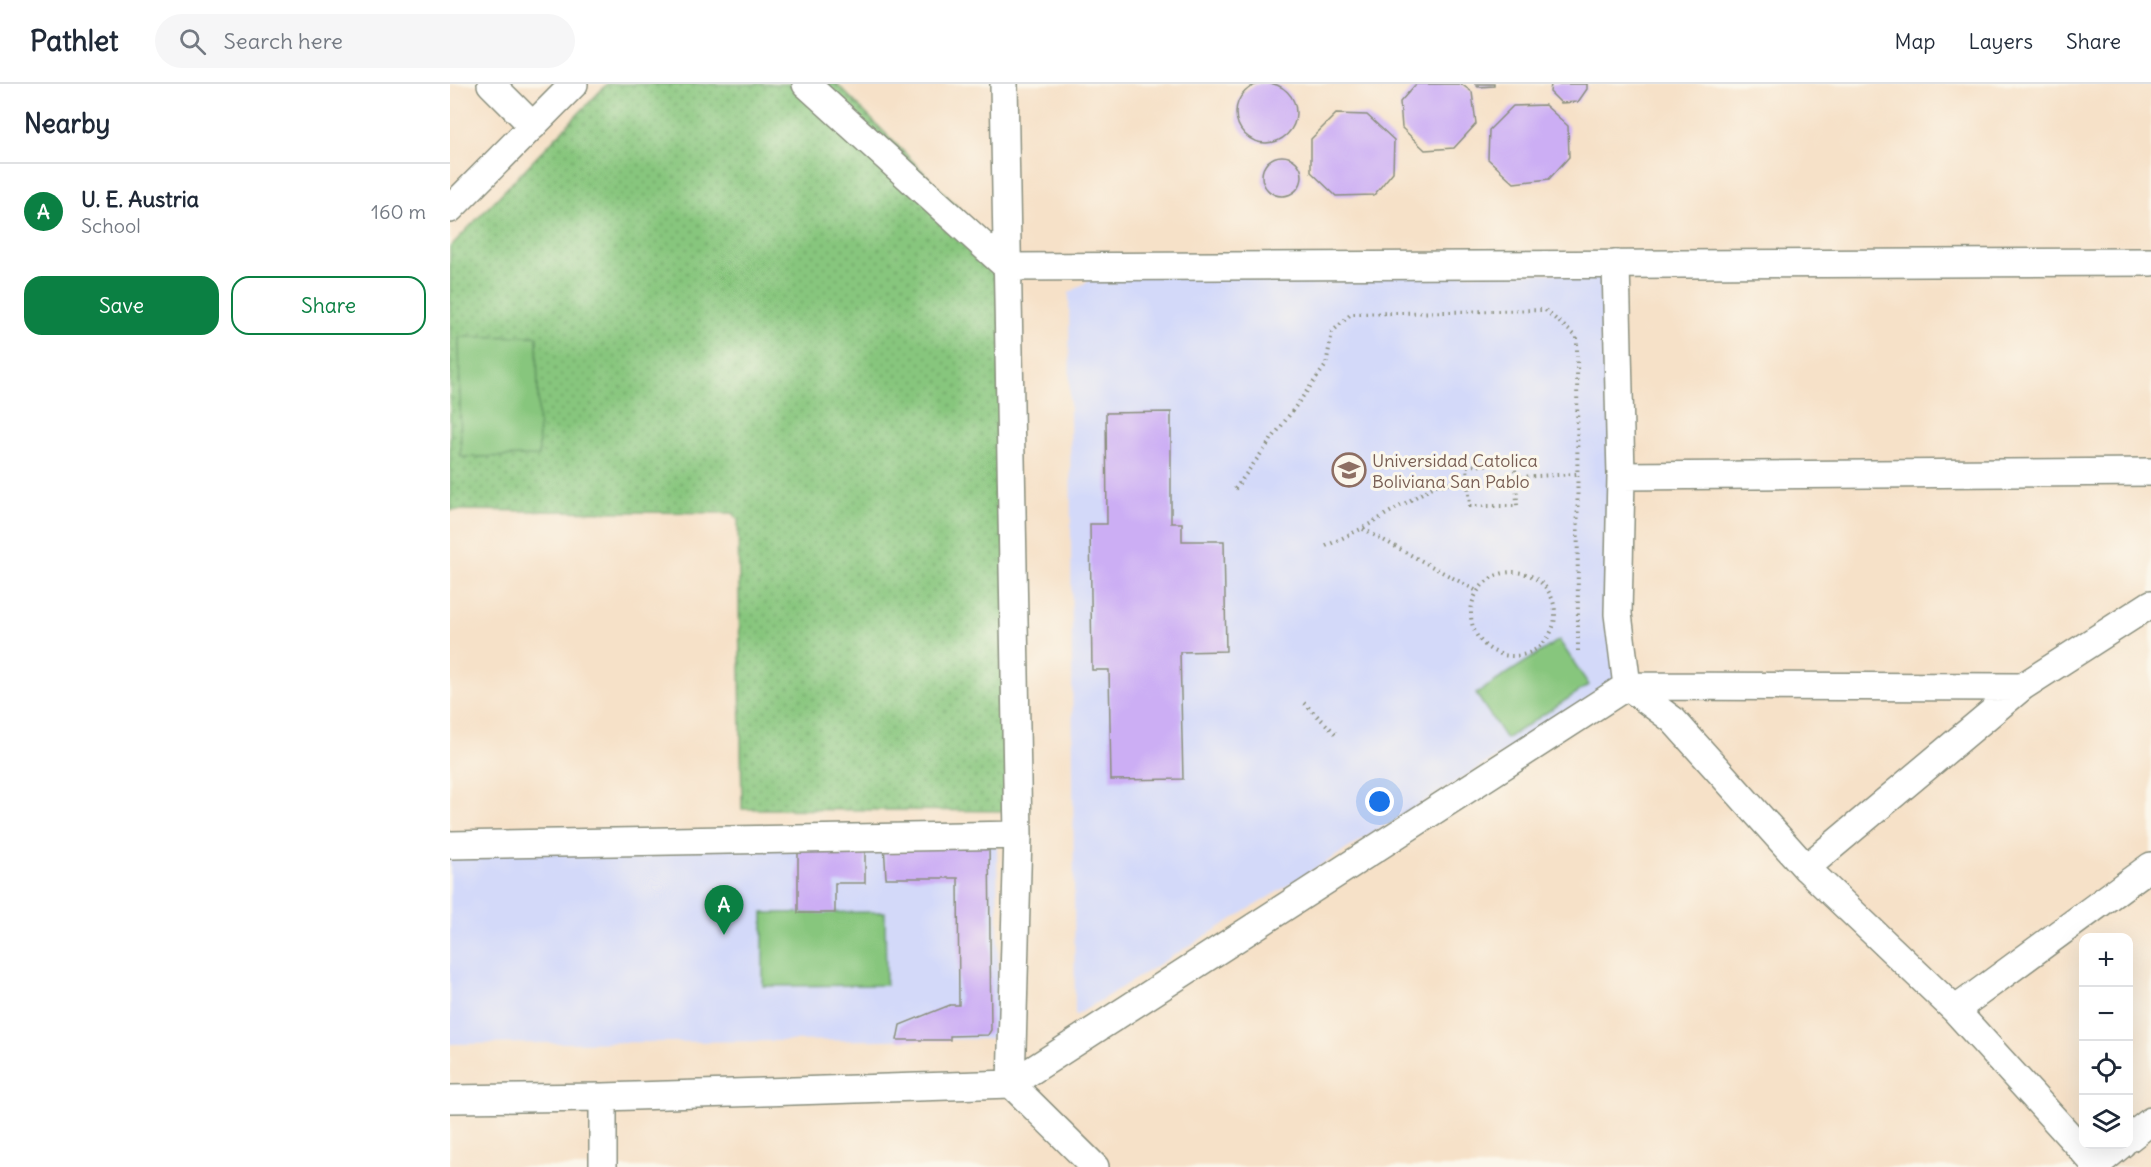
<!DOCTYPE html>
<html lang="en">
<head>
<meta charset="utf-8">
<style>
  body { margin:0; font-family:Delius,sans-serif; background:#f6f6f7; color:#1f2937 }
  .controls { position:absolute; right:18px; bottom:18px; display:grid; overflow:hidden; border-radius:12px; box-shadow:0 6px 24px #0002 }
  .controls button { width:54px; height:54px; display:grid; place-items:center; padding:0; border:0; border-bottom:2px solid #e0e1e3; background:#fff; color:#1f2937; font:30px sans-serif }
  .you { position:absolute; left:930px; top:718px; width:21px; height:21px; margin:-15px; border:4px solid #fff; border-radius:50%; background:#1a73e8; box-shadow:0 0 0 9px #1a73e833 }
  .badge { display:grid; place-items:center; width:39px; height:39px; border-radius:50%; background:#0b8043; color:#fff; font-size:20px; font-weight:700 }
  .pin { position:absolute; translate:-50% -50px; filter:drop-shadow(0 2px 3px #0008) }
  .pin::after { content:''; position:absolute; top:32px; width:21px; height:18px; background:inherit; clip-path:polygon(0 0,100% 0,50% 100%) }
  .list { margin:0; padding:0; list-style:none }
  h2 { display:flex; justify-content:space-between; align-items:center; height:78px; margin:0; padding:0 24px; font-size:26px }
  h2 small { font-size:20px; font-weight:400; color:#747a83 }
  .list li { display:grid; grid-template-columns:39px 1fr auto; gap:18px; align-items:center; box-sizing:border-box; height:96px; padding:0 24px; border-top:2px solid #e0e1e3 }
  .list b { display:block; font-size:22px; white-space:nowrap }
  .list p { margin:0; font-size:20px; white-space:nowrap; color:#747a83 }
  .list em { font-size:20px; font-style:normal; color:#747a83 }
  .actions { display:flex; gap:12px; padding:18px 24px }
  .actions a { flex:1; padding:14px 0; border:2px solid #0b8043; border-radius:18px; text-align:center; font-size:21px; color:#0b8043 }
  .actions .main { background:#0b8043; color:#fff }
  .icon { flex:none; width:33px; height:33px; fill:none; stroke:currentColor; stroke-width:2; stroke-linecap:round; stroke-linejoin:round }
  .map { position:relative; flex:none; width:1701px; height:1083px; overflow:hidden }
  header { display:flex; align-items:center; gap:36px; box-sizing:border-box; height:84px; padding:0 30px; background:#fff; border-bottom:2px solid #e0e1e3 }
  header strong { font-size:28px }
  nav { display:flex; gap:33px; margin-inline-start:auto; font-size:21px }
  .search { width:420px; height:54px; background:#f6f6f7; display:flex; align-items:center; gap:15px; box-sizing:border-box; padding:0 21px; border-radius:33px; color:#747a83; font-size:22px }
  main { display:flex }
  aside { flex:1; background:#fff }
  .map>svg:first-child { display:block }
  .built { fill:#d3d9f9 }
  .park { fill:url(#park-dots); stroke:#538258; stroke-width:1.5 }
  .pitch { fill:#87c67d; stroke:#538258; stroke-width:1.5 }
  .building { fill:#ccaef4 }
  .lines { fill:none; stroke-linecap:round; stroke-linejoin:round }
  .minor-casing { stroke:#8a8f7e; stroke-width:30 }
  .path { stroke:#8a8f7e; stroke-width:4; stroke-dasharray:1.5 4.5; stroke-linecap:butt }
  .minor { stroke:#fff; stroke-width:27 }
  .labels { text-anchor:middle; dominant-baseline:central; stroke-width:6; stroke-linejoin:round; paint-order:stroke }
  .education-label { font-size:18px; fill:#785e54; stroke:#fbf7ec; text-anchor:start }
</style>
</head>
<body>
<header>
<strong>Pathlet</strong>
<div class="search"><svg class="icon" aria-label="search" viewBox="0 0 24 24"><circle cx="10" cy="10" r="6"/><path d="M15 15l6 6"/></svg>Search here</div>
<nav><a>Map</a><a>Layers</a><a>Share</a></nav>
</header>
<main>
<aside>
<h2>Nearby<small></small></h2>
<ul class="list">
<li><span class="badge">A</span><div><b>U. E. Austria</b><p>School</p></div><em>160 m</em></li>
</ul>
<div class="actions"><a class="main">Save</a><a>Share</a></div>
</aside>
<div class="map">
<svg width="1701" height="1083" viewBox="0 0 1701 1083">
  <defs>
    <pattern id="park-dots" width="8" height="8" patternUnits="userSpaceOnUse" patternTransform="scale(1.5)"><rect width="8" height="8" fill="#87c67d"/><path d="M2 2h.1M6 6h.1" fill="none" stroke="#6ea267" stroke-width="1.8" stroke-linecap="round"/></pattern>
  </defs>
  <rect width="100%" height="100%" fill="#fbf7ec"/>
  <filter id="ink" filterUnits="userSpaceOnUse"><feTurbulence type="fractalNoise" baseFrequency=".0167" numOctaves="2"/><feDisplacementMap in="SourceGraphic" scale="12" xChannelSelector="R" yChannelSelector="G"/><feConvolveMatrix kernelMatrix="1 2 1 2 8 2 1 2 1" color-interpolation-filters="sRGB"/></filter>
  <filter id="wash" filterUnits="userSpaceOnUse"><feTurbulence type="fractalNoise" baseFrequency=".008" numOctaves="4" result="noise"/><feDisplacementMap in="SourceGraphic" scale="24" xChannelSelector="R" yChannelSelector="G"/><feGaussianBlur stdDeviation="1.35" result="paint"/><feColorMatrix in="noise" values="0 0 0 0 0 0 0 0 0 0 0 0 0 0 0 0 0 1.4 0 .05"/><feComposite in="paint" operator="in"/></filter>
  <g filter="url(#wash)">
    <rect width="100%" height="100%" fill="#f6e1c8"/>
    <!-- built -->
    <path class="built" d="M1167,189L1177,593L625,932L619,209L649,190Z
      M0,756L547,760L549,943L540,955L0,960Z"/>
    <!-- park -->
    <path class="park" d="M157,0H387L537,153L554,184L561,727L292,725L288,436L282,429L0,426V163Z"/>
    <!-- pitch -->
    <path class="pitch" d="M87,252L89,372L11,373L9,253Z
      M1109,556L1139,601L1056,655L1026,610Z
      M435,828L436,901L313,902V829Z"/>
    <g id="blocks">
      <!-- building -->
      <path class="building" d="M786 29a30 30 0 1 1 60 0a30 30 0 1 1-60 0Z
        M966,0H1011L1022,8L1026,40L1004,64L975,66L952,44L950,18Z
        M1025,0H1044V2L1028,3Z
        M1101,0H1137V5L1128,18L1111,19L1100,8Z
        M1095,21L1118,42L1119,73L1099,95L1064,99L1038,75L1039,46L1063,22Z
        M886,30L917,31L944,56L943,88L924,111L886,112L861,88V55Z
        M812 92a20 20 0 1 1 40 0a20 20 0 1 1-40 0Z
        M721,328V439H732V457H774L776,567L730,568L733,695L661,696L659,586H642L640,440H657L656,329Z
        M348,759H415V799H385V829H348Z
        M539,759L541,946L538,951L500,952V956H447L450,941L500,921H509L508,794H436L434,760Z"/>
    </g>
  </g>
  <g filter="url(#ink)">
    <use href="#blocks" fill-opacity="0" stroke="#8a8f7e" stroke-width="1.5"/>
    <g class="lines">
      <!-- minor casing -->
      <g class="minor-casing">
        <path id="minor" d="M41,0L83,42
          M356,0L557,183L1701,178
          M554,0L568,751L561,1000L645,1083
          M0,125L124,0
          M1166,180L1171,392L1168,530L1177,602L1223,636L1356,784L1505,926L1646,1081
          M1171,392L1701,388
          M0,761L568,751
          M1356,784L1572,603L1701,520
          M1505,926L1701,782
          M153,1013V1083
          M0,1015L153,1013L561,1000L1177,602L1572,603
          M1678,1055L1701,1037
          M1644,1083L1672,1060"/>
      </g>
      <!-- path -->
      <path class="path" d="M1018,398L1020,422H1067L1066,393
        M785,405L876,281L882,248L901,230L1095,226L1127,253L1128,568
        M913,445L1027,507
        M876,462L913,444L986,401L1018,398L1017,382L1064,379L1066,393L1127,390
        M1021 530a42 42 0 1 1 84 0a42 42 0 1 1-84 0Z
        M854,619L886,650"/>
      <!-- minor -->
      <use href="#minor" class="minor"/>
    </g>
  </g>
  <!-- icons -->
  <defs>
    <g id="university-ring" transform="scale(1.725)"><circle r="9.5" fill="#fbf7ec" stroke="#8d6e63" stroke-width="1.5"/><path d="M0-5L7-2L0 1L-7-2ZM-4 1L0 2.5L4 1V4Q0 6-4 4Z" fill="#8d6e63"/></g>
  </defs>
  <g fill-rule="evenodd">
    <use href="#university-ring" x="899" y="386"/>
  </g>
  <g class="labels">
    <!-- education labels -->
    <g class="education-label">
      <text x="922" y="376">Universidad Catolica<tspan x="922" dy="21">Boliviana San Pablo</tspan></text>
    </g>
  </g>
</svg>
<div class="controls">
<button>+</button>
<button>−</button>
<button><svg class="icon" aria-label="locate" viewBox="0 0 24 24"><circle cx="12" cy="12" r="6"/><path d="M12 2v4M12 18v4M2 12h4M18 12h4"/></svg></button>
<button><svg class="icon" aria-label="layers" viewBox="0 0 24 24"><path d="M12 4l9 5-9 5-9-5zM3 14l9 5 9-5"/></svg></button>
</div>
<div class="you"></div>
<div class="pin badge" style="left:274px;top:851px">A</div>
</div>
</main>
</body>
</html>
